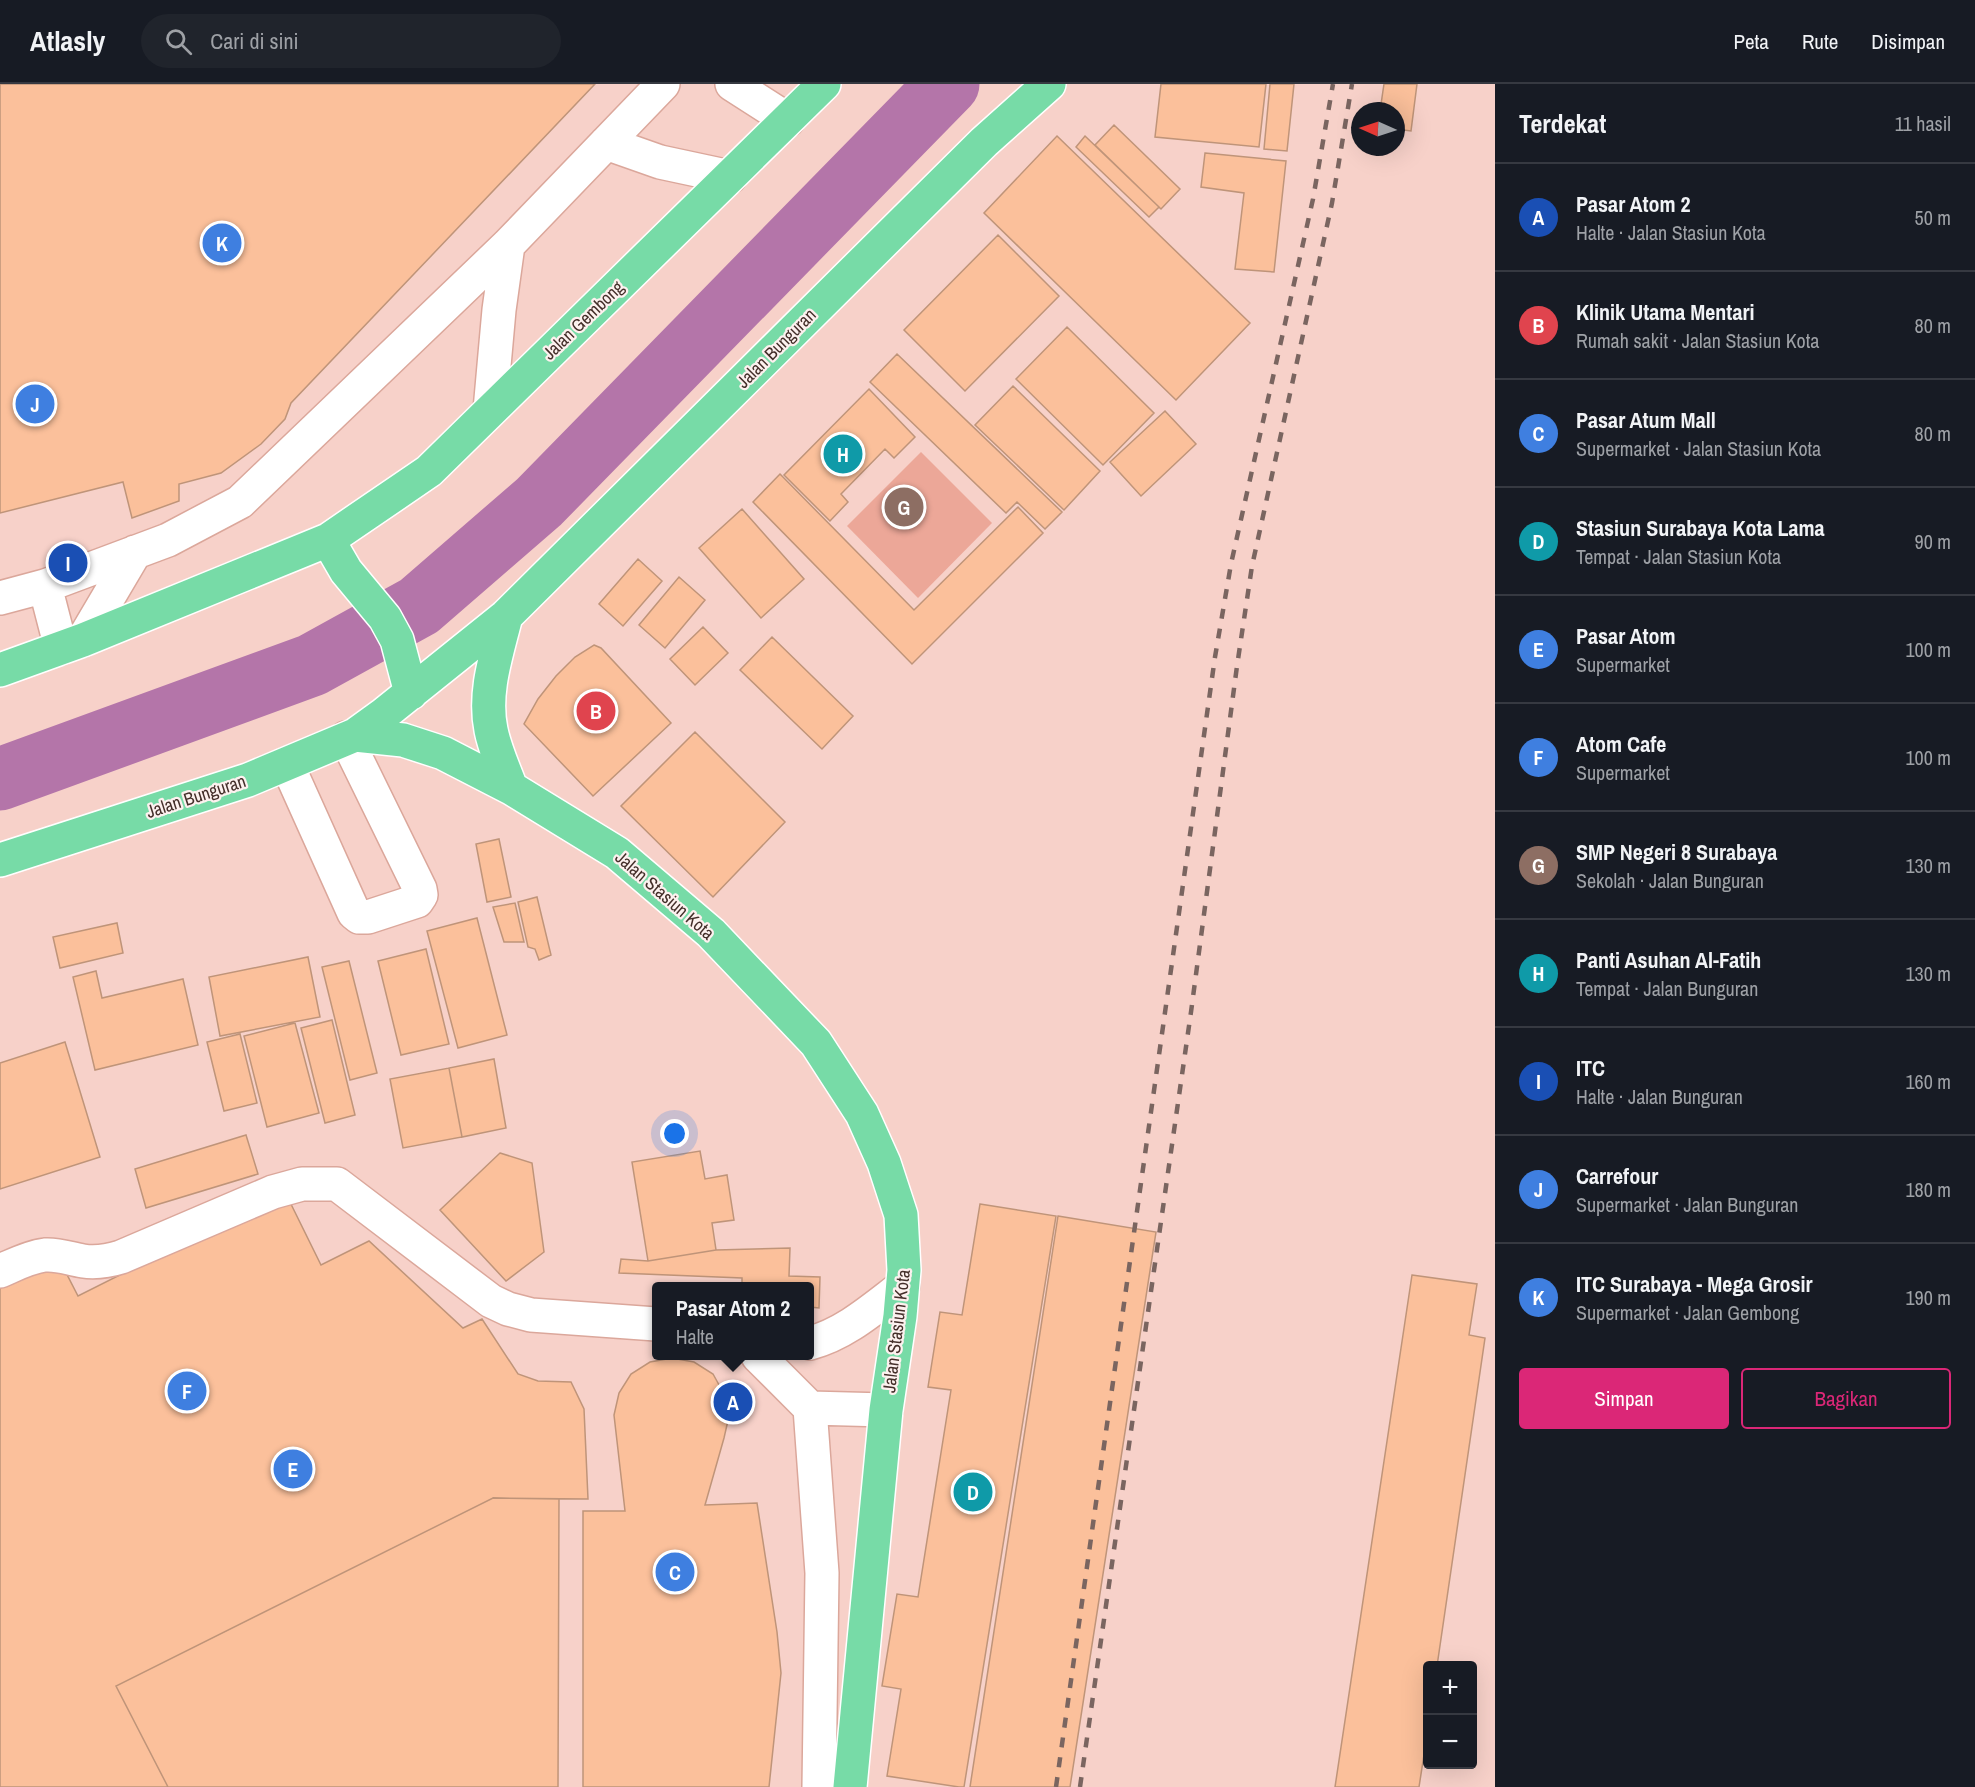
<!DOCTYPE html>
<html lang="id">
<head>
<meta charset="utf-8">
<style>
  body { margin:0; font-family:"Archivo Narrow",sans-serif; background:#20242c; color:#f1f3f6 }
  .controls { position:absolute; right:18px; bottom:18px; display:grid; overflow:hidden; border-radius:6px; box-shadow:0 6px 24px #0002 }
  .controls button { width:54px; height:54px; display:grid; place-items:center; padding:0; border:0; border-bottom:2px solid #363941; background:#171b24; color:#f1f3f6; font:30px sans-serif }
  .compass { position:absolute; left:1351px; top:18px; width:54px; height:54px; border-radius:50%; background:#171b24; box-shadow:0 6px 24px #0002; rotate:273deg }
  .you { position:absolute; left:675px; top:1050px; width:21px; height:21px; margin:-15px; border:4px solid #fff; border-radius:50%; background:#1a73e8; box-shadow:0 0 0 9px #1a73e833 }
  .badge { display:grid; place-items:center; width:39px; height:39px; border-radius:50%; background:#db2777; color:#fff; font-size:20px; font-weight:700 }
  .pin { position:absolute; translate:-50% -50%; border:3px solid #fff; box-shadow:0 2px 6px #0006 }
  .popup { position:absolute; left:652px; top:1198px; width:162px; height:78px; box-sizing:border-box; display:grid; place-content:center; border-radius:6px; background:#171b24; filter:drop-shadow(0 2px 4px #0005); font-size:20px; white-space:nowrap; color:#9ea1a6 }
  .popup b { font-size:22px; color:#f1f3f6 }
  .popup::after { content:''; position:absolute; left:50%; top:100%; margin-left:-12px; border:12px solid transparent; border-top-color:#171b24 }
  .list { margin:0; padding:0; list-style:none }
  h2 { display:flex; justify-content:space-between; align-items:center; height:78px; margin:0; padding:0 24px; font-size:26px }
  h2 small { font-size:20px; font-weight:400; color:#9ea1a6 }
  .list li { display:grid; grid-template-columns:39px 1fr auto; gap:18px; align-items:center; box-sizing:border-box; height:108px; padding:0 24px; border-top:2px solid #363941 }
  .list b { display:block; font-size:22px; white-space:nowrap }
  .list p { margin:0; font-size:20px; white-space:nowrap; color:#9ea1a6 }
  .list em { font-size:20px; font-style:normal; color:#9ea1a6 }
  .actions { display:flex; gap:12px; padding:18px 24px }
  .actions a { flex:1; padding:14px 0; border:2px solid #db2777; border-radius:6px; text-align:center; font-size:21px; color:#db2777 }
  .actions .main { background:#db2777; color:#fff }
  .icon { flex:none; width:33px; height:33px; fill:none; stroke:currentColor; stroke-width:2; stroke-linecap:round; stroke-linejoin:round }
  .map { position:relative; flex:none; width:1495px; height:1703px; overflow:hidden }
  header { display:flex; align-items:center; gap:36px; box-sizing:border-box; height:84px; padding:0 30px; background:#171b24; border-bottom:2px solid #363941 }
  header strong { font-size:28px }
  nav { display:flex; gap:33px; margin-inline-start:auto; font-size:21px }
  .search { width:420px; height:54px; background:#20242c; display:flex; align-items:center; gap:15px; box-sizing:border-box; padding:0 21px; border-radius:33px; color:#9ea1a6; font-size:22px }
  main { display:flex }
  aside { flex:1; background:#171b24 }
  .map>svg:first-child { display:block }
  .built { fill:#f7d1c9; fill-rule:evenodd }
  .green { fill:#eca798 }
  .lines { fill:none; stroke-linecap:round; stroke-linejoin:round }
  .river { stroke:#b475a9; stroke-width:63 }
  .building { fill:#fbc09b; stroke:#bf9479; stroke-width:1.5 }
  .minor-casing { stroke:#dba79b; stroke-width:36 }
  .major-casing { stroke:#fff; stroke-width:36 }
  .minor { stroke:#fff; stroke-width:33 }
  .major { stroke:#77dba7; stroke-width:33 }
  .rail { stroke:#7a6560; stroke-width:4.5; stroke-dasharray:10 10; stroke-linecap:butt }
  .labels { text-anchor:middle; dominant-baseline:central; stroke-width:4.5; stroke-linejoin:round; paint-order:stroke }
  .street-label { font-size:18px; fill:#442f2a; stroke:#fdf1ef }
</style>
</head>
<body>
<header>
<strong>Atlasly</strong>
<div class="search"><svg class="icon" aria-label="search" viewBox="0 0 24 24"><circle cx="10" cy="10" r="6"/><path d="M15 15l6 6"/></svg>Cari di sini</div>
<nav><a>Peta</a><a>Rute</a><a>Disimpan</a></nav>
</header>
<main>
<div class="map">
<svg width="1495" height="1703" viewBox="0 0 1495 1703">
  <rect width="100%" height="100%" fill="#f7e1dc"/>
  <!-- built -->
  <path class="built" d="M0,0H1495V1703H0ZM1360,27H1396V63H1360ZM656,1202H810V1272H656ZM1428,1582H1472V1680H1428Z"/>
  <!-- green -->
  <path class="green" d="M921,368L992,439L918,514L847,442Z"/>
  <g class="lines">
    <!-- river -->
    <path class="river" d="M0,695L312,581L419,522L539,418L948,0"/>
  </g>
  <!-- building -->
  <path class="building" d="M0,0H595L291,319L285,335L261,360L221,389L179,400V417L132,434L123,398L0,429Z
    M1161,0H1266L1259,63L1155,53Z
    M1270,0H1294L1287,67L1264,65Z
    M1384,0H1417L1411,47L1396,45V27H1380Z
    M1114,41L1180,105L1161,125L1095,61Z
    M1057,52L1250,239L1176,316L984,129Z
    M1085,52L1159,123L1149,133L1076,63Z
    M1205,69L1286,77L1274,188L1235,185L1244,109L1201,103Z
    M998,151L1059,212L965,307L904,246Z
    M1067,243L1154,329L1103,381L1016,295Z
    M897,270L1062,428L1045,445L1017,418L1006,429L870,298Z
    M1013,302L1100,387L1064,426L975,341Z
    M869,305L915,353L894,374L885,365L841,410L848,418L830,437L784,391Z
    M1165,327L1196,360L1141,412L1110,378Z
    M780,390L914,526L1018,423L1043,449L912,580L753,418Z
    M742,425L804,495L761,534L699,464Z
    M638,475L662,497L623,542L599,520Z
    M679,493L705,516L665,564L639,541Z
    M703,543L728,569L695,601L670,575Z
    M772,553L853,632L822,665L740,586Z
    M594,561L601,564L671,639L593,712L524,640L538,615L556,592L575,573Z
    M695,648L785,738L713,813L621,722Z
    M499,755L511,813L487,818L476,760Z
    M537,813L551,871L539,876L535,865L528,863L518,818Z
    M515,819L524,858H504L493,823Z
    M477,834L507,951L458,964L427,847Z
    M117,839L123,869L60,884L53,853Z
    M426,865L449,960L401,971L378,877Z
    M308,873L320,933L220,952L209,893Z
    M349,877L377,989L350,996L322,883Z
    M96,887L102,914L183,895L198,961L95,986L73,893Z
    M332,936L355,1031L325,1039L301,944Z
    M295,939L319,1029L267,1043L244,952Z
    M240,950L257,1019L224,1027L207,958Z
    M65,958L100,1073L0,1105V979Z
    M494,975L506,1044L462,1053L449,984Z
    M449,984L462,1053L403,1064L390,995Z
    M246,1051L258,1090L146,1124L135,1085Z
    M700,1067L705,1095L727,1091L734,1136L712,1139L716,1166L648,1177L632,1078Z
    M500,1069L532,1079L544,1168L506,1197L440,1126Z
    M285,1108L321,1181L369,1157L463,1244L482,1235L518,1290L538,1297L571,1298L584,1325L588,1415L493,1414L116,1602L168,1703H0V1204L60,1177L78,1212Z
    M980,1120L1056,1132L964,1703H959L887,1692L901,1605L882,1602L897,1510L918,1513L951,1306L928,1303L940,1228L962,1231Z
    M1058,1132L1156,1148L1070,1703H970Z
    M790,1164L789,1192L820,1193L819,1224L810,1223V1202H742V1194L619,1189L621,1175L648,1177L716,1166Z
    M1412,1191L1477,1200L1469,1251L1485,1254L1437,1582H1428V1645L1419,1703H1335Z
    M672,1274L694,1278L713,1290L724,1310L729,1332L724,1354L705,1421L757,1419L777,1548L781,1589L769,1703H583V1427H625L614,1331L619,1309L631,1290L650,1278Z
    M493,1414L559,1415L558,1703H168L116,1602Z"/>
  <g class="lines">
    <!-- minor casing -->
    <g class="minor-casing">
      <path id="minor" d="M732,0L788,36
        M606,59L660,78L730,93
        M490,326L499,226L508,161
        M45,502L61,564
        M0,514L45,502L168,456L240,418L508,161L663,0
        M83,556L135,468
        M287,680L354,829L359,833H368L417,817L421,811L420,805L346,654
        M0,1187C14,1181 29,1173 45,1171C59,1170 70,1175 83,1177C96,1179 108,1177 121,1173L273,1108L302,1100H337L491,1217L508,1225L531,1231L656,1240
        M810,1259C845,1250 874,1224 903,1202
        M758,1272L810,1324L822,1489L819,1703
        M810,1324L886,1326"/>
    </g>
    <!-- major casing -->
    <g class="major-casing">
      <path id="major" d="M328,456L346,487L385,534L397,556L411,609
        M506,532C497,569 483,608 491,646C495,666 504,685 511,704
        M0,586L83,556L328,456L429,387L824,0
        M355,651L403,656L443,669L511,704L617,769L711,849L816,959L862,1030L884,1079L901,1131L904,1186L900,1232L886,1326L850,1703
        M0,776L248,696L355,651L384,630L506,532L984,58L1049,0"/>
    </g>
    <!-- minor -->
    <use href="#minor" class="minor"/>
    <!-- major -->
    <use href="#major" class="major"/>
    <!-- rail -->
    <path class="rail" d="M1056,1703L1215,573L1231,480L1313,115L1333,0
      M1080,1703L1191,928L1237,582L1252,482L1332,119L1352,0"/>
  </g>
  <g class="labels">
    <!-- street labels -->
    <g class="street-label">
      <text transform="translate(583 236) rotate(-44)">Jalan Gembong</text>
      <text transform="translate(776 264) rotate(-45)">Jalan Bunguran</text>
      <text transform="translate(196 712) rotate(-18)">Jalan Bunguran</text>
      <text transform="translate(665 811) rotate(41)">Jalan Stasiun Kota</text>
      <text transform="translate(896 1247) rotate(-83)">Jalan Stasiun Kota</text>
    </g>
  </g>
</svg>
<div class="controls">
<button>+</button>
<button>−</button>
</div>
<svg class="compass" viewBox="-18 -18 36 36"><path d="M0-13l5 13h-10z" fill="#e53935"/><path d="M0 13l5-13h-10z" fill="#9ea1a6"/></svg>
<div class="you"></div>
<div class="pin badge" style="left:733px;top:1318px;background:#1a4fb4">A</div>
<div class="popup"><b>Pasar Atom 2</b>Halte</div>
<div class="pin badge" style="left:596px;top:627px;background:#e0444e">B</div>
<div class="pin badge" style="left:675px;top:1488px;background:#3f7fe0">C</div>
<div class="pin badge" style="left:973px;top:1408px;background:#0f9aa8">D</div>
<div class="pin badge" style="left:293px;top:1385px;background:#3f7fe0">E</div>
<div class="pin badge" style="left:187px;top:1307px;background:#3f7fe0">F</div>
<div class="pin badge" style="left:904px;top:423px;background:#8d6e63">G</div>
<div class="pin badge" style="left:843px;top:370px;background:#0f9aa8">H</div>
<div class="pin badge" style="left:68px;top:479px;background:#1a4fb4">I</div>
<div class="pin badge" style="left:35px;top:320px;background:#3f7fe0">J</div>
<div class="pin badge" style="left:222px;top:159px;background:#3f7fe0">K</div>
</div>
<aside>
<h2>Terdekat<small>11 hasil</small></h2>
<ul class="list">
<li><span class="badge" style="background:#1a4fb4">A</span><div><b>Pasar Atom 2</b><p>Halte · Jalan Stasiun Kota</p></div><em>50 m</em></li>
<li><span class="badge" style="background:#e0444e">B</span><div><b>Klinik Utama Mentari</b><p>Rumah sakit · Jalan Stasiun Kota</p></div><em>80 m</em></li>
<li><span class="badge" style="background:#3f7fe0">C</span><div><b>Pasar Atum Mall</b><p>Supermarket · Jalan Stasiun Kota</p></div><em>80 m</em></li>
<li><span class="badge" style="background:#0f9aa8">D</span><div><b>Stasiun Surabaya Kota Lama</b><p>Tempat · Jalan Stasiun Kota</p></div><em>90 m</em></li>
<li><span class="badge" style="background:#3f7fe0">E</span><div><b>Pasar Atom</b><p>Supermarket</p></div><em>100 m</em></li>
<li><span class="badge" style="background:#3f7fe0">F</span><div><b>Atom Cafe</b><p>Supermarket</p></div><em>100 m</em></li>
<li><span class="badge" style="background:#8d6e63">G</span><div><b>SMP Negeri 8 Surabaya</b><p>Sekolah · Jalan Bunguran</p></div><em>130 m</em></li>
<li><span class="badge" style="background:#0f9aa8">H</span><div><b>Panti Asuhan Al-Fatih</b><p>Tempat · Jalan Bunguran</p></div><em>130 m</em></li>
<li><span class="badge" style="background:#1a4fb4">I</span><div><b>ITC</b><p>Halte · Jalan Bunguran</p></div><em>160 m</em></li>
<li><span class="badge" style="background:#3f7fe0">J</span><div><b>Carrefour</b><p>Supermarket · Jalan Bunguran</p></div><em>180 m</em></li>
<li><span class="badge" style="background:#3f7fe0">K</span><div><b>ITC Surabaya - Mega Grosir</b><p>Supermarket · Jalan Gembong</p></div><em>190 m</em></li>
</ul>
<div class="actions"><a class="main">Simpan</a><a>Bagikan</a></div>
</aside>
</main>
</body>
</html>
